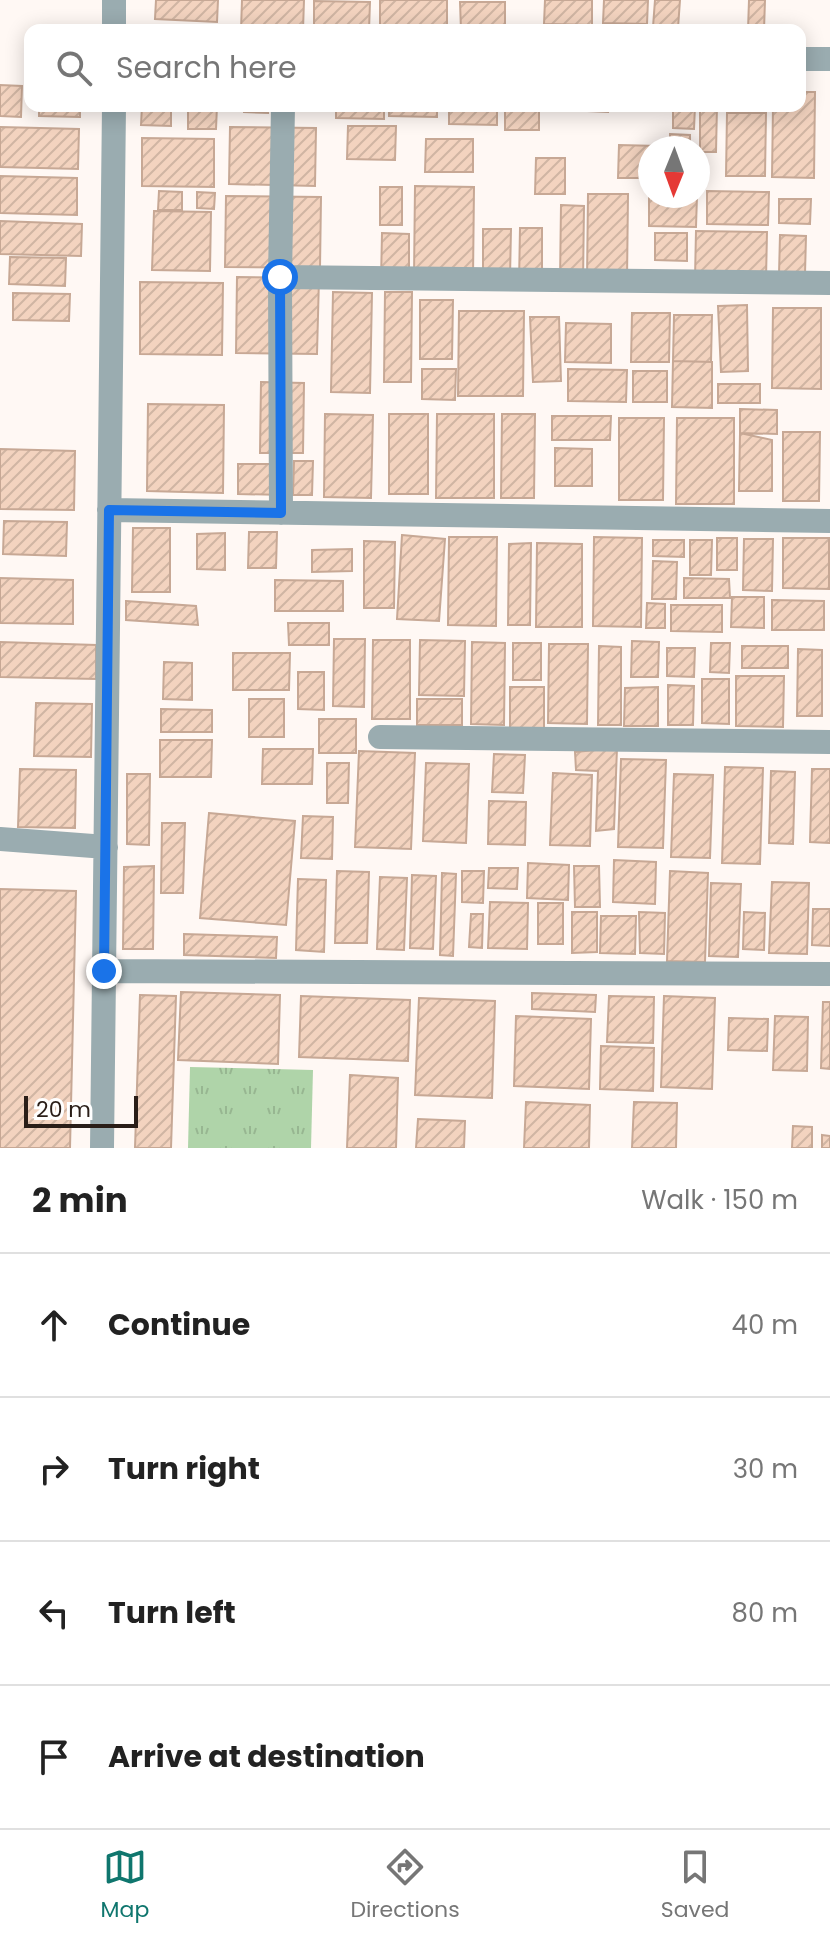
<!DOCTYPE html>
<html lang="en">
<head>
<meta charset="utf-8">
<style>
  body { margin:0; font-family:Poppins,sans-serif; background:#f2f2f2; color:#222 }
  .compass { position:absolute; left:638px; top:136px; width:72px; height:72px; border-radius:50%; background:#fff; box-shadow:0 4px 20px #0003; rotate:181deg }
  .scale { position:absolute; left:24px; bottom:20px; width:114px; box-sizing:border-box; padding-left:8px; border:4px solid #2a1e18; border-top:0; font-size:22px; line-height:28px; white-space:nowrap; color:#2a1e18; -webkit-text-stroke:6px #fff; paint-order:stroke }
  .stop { position:absolute; width:24px; height:24px; margin:-18px; border:6px solid #1a73e8; border-radius:50%; background:#fff }
  .stop.end { background:#1a73e8; border-color:#fff; box-shadow:0 2px 8px #0008 }
  .list { margin:0; padding:0; list-style:none }
  h2 { display:flex; justify-content:space-between; align-items:center; height:104px; margin:0; padding:0 32px; font-size:34px }
  h2 small { font-size:26px; font-weight:400; color:#767676 }
  .list li { display:grid; grid-template-columns:52px 1fr auto; gap:24px; align-items:center; box-sizing:border-box; height:144px; padding:0 32px; border-top:2px solid #e0e0e0 }
  .list b { display:block; font-size:30px; white-space:nowrap }
  .list em { font-size:26px; font-style:normal; color:#767676 }
  .icon { flex:none; width:44px; height:44px; fill:none; stroke:currentColor; stroke-width:2; stroke-linecap:round; stroke-linejoin:round }
  .map { position:relative; flex:none; width:830px; height:1148px; overflow:hidden }
  .search { position:absolute; background:#fff; box-shadow:0 4px 20px #0003; left:24px; right:24px; top:24px; height:88px; display:flex; align-items:center; gap:20px; box-sizing:border-box; padding:0 28px; border-radius:16px; color:#767676; font-size:30px }
  .sheet { height:680px; background:#fff }
  nav { display:flex; justify-content:space-around; align-items:center; box-sizing:border-box; height:112px; border-top:2px solid #e0e0e0; background:#fff; font-size:22px; color:#767676 }
  nav a { display:grid; justify-items:center; gap:4px }
  nav .on { color:#0f766e }
  .map>svg:first-child { display:block }
  .park { fill:url(#park-tufts) }
  .building { fill:url(#building-hatch); stroke:#c7a895; stroke-width:2 }
  .lines { fill:none; stroke-linecap:round; stroke-linejoin:round }
  .minor { stroke:#9aacb0; stroke-width:24 }
  .route { stroke:#1a73e8; stroke-width:10 }
</style>
</head>
<body>
<div class="map">
<svg width="830" height="1148" viewBox="0 0 830 1148">
  <defs>
    <pattern id="park-tufts" width="24" height="20" patternUnits="userSpaceOnUse" patternTransform="scale(2)"><rect width="24" height="20" fill="#afd4a9"/><path d="M3 7l-1-3M5 7V3M7 7l1-3M15 17l-1-3M17 17v-4M19 17l1-3" fill="none" stroke="#97b691"/></pattern>
    <pattern id="building-hatch" width="6" height="6" patternUnits="userSpaceOnUse" patternTransform="scale(2)"><rect width="6" height="6" fill="#f3d3bf"/><path d="M-1 1l2-2M0 6l6-6M5 7l2-2" fill="none" stroke="#d0b5a3"/></pattern>
  </defs>
  <rect width="100%" height="100%" fill="#fff8f4"/>
  <!-- park -->
  <path class="park" d="M190,1067L313,1070L311,1148H188Z"/>
  <!-- building -->
  <path class="building" d="M156,0H218L217,22L155,19Z
    M242,0H304L303,30H241Z
    M380,0H447V30H380Z
    M545,0H592V25L544,24Z
    M604,0H648L647,24L603,23Z
    M655,0H680L678,28L653,27Z
    M749,0H765L764,30H748Z
    M314,1L370,2L369,30H314Z
    M460,2H505V30H461Z
    M0,85L22,86L21,117L0,116Z
    M800,92H815L814,178L772,177L773,106H800Z
    M39,106H80V117L39,116Z
    M142,106H171V126L141,125Z
    M188,106H217L216,129H188Z
    M244,106H268V113L244,112Z
    M336,106H384V119L336,118Z
    M389,106H437V117L389,116Z
    M449,106H497V125L449,124Z
    M505,106H539V130H505Z
    M588,106H608V112L588,111Z
    M673,106H695L694,129L673,128Z
    M700,106H717L716,152H700Z
    M727,113H766L765,176H726Z
    M348,126H396L395,160L347,159Z
    M0,127L79,129L78,169L0,167Z
    M230,127L316,128L315,186L229,184Z
    M670,134L690,135V148H670Z
    M142,138L214,139V187L142,186Z
    M426,139H473V172H425Z
    M619,145L658,146V148H650V178H618Z
    M536,158H565V194H535Z
    M0,176L77,178V215L0,213Z
    M415,186L474,187L473,278L414,277Z
    M380,187H402V225H380Z
    M159,191L182,192V210H158Z
    M707,191L769,192L768,225L707,224Z
    M197,192L215,193L214,209L197,208Z
    M649,193L650,196H697L696,227L649,226Z
    M588,194H628L627,280H587Z
    M226,196L321,197L320,268L225,267Z
    M779,199H811L810,224L779,223Z
    M561,205L584,206L583,283L560,282Z
    M154,211L211,212L210,271L152,270Z
    M0,221L82,224L81,256L0,254Z
    M520,228H542V283H519Z
    M483,229H511L510,277L483,276Z
    M696,231L767,232L766,279L695,278Z
    M382,233L409,234V281H381Z
    M655,233H687V261L655,260Z
    M780,235L806,236L805,274H779Z
    M10,257L66,258L65,286L9,284Z
    M237,277L319,278L317,354L236,353Z
    M140,282L223,283L222,355L140,354Z
    M333,292L372,293L370,393L331,392Z
    M385,292H412L411,382H384Z
    M13,293L70,294L69,321L13,320Z
    M420,300H453L452,359H420Z
    M747,305L748,371L721,372L718,306Z
    M773,308H821V389L772,388Z
    M459,311H524L523,396H458Z
    M632,313H670L669,362H631Z
    M674,315H712L711,362L673,361Z
    M530,317H559L561,381L533,382Z
    M566,323L611,324V363L565,362Z
    M673,361L712,362V408L672,407Z
    M422,369H456L455,400L422,399Z
    M568,369L627,370L626,402L568,401Z
    M633,371H667V402H633Z
    M261,382L304,383L303,453H260Z
    M718,384H760V403H718Z
    M148,404L224,405L223,493L147,491Z
    M740,409L777,410V434L740,433Z
    M325,414L373,415L371,498L324,497Z
    M389,414H428V494H389Z
    M437,414H494V498H436Z
    M502,414H535L534,498H501Z
    M552,416H611L610,440H552Z
    M619,418H664L663,500H619Z
    M677,418H734V504H676Z
    M783,432H820L819,501H783Z
    M740,433L772,440V491H739Z
    M555,448L592,449V486H555Z
    M0,449L75,451L74,510L0,509Z
    M294,461H313L312,495H293Z
    M238,464H285V495L238,494Z
    M4,521L67,522L66,556L3,554Z
    M133,528H170V592H132Z
    M249,532H277L276,568H248Z
    M225,533V570L197,569V534Z
    M402,535L445,539L439,621L397,619Z
    M449,537H497L496,626L448,625Z
    M594,537L642,538L641,627L593,626Z
    M717,538H737V570H717Z
    M783,538H829V589L783,588Z
    M744,539H773L772,591L743,590Z
    M653,540H684V557L653,556Z
    M690,540H712L711,575H690Z
    M364,541L395,542L394,608H364Z
    M531,543L530,625H508L509,544Z
    M537,543L582,544V627H536Z
    M352,549V571L312,572V550Z
    M653,561L677,562L676,599H652Z
    M0,578L73,580V624L0,623Z
    M684,578L729,579L730,598H684Z
    M275,580L343,581V611H275Z
    M732,597H764V628L731,627Z
    M772,600L824,601V630H772Z
    M126,601L196,606L198,625L126,620Z
    M647,603L665,604V628H646Z
    M671,605H722V632L671,631Z
    M288,623H329V645H289Z
    M334,639H365L364,707L333,706Z
    M373,640H410V719H372Z
    M420,640L465,641L464,696L419,695Z
    M632,641L659,642L658,677H631Z
    M0,642L96,645V679L0,677Z
    M472,642L505,643L504,725L471,724Z
    M513,643H541V680H513Z
    M711,643H730L729,673L710,672Z
    M549,644H588L587,724L548,723Z
    M599,646L621,647V725H598Z
    M742,646H788V668H742Z
    M667,648H695L694,677L667,676Z
    M798,649L822,650V716H797Z
    M233,653H290L289,690H233Z
    M164,662L192,663V700L163,699Z
    M298,672H324V710L298,709Z
    M736,676H784L783,727L736,726Z
    M702,679H729V724L702,723Z
    M668,685L694,686L693,725H668Z
    M510,687H544V730L510,729Z
    M658,687V726H624L625,688Z
    M249,699H284V737H249Z
    M417,699H462V725H417Z
    M36,703L92,704L91,757L34,756Z
    M161,709L212,710V732H161Z
    M319,719H356V753H319Z
    M160,740H212L211,777H160Z
    M617,748L614,829L596,831L598,771L576,770L575,752Z
    M263,749H313L312,784H262Z
    M359,751L415,753L411,849L355,847Z
    M494,754L525,755L523,793L492,792Z
    M621,759L666,760L663,848L618,847Z
    M327,763H349L348,803H327Z
    M426,763L469,764L466,843L423,841Z
    M725,767L763,768L760,864L722,863Z
    M20,769L76,770L75,828L18,827Z
    M812,769H830V843L810,842Z
    M771,771L795,772L793,844L769,843Z
    M553,773L592,775L590,846L550,845Z
    M127,774H150L149,845L127,844Z
    M674,774L713,775L710,858L671,857Z
    M489,801L526,802L525,845L488,844Z
    M209,813L295,821L286,925L200,918Z
    M303,816L333,817L332,859L301,858Z
    M162,823H185L183,893H161Z
    M614,860L656,862L655,904L613,902Z
    M528,863L569,865L568,900L527,898Z
    M154,866L153,949H123L124,867Z
    M574,866H599L600,907H575Z
    M489,868H518L517,889L488,888Z
    M337,871L369,872L367,943H335Z
    M462,871H484L483,903L462,902Z
    M670,871L708,873L705,962L667,961Z
    M442,873L456,874L453,956L440,955Z
    M412,875L436,876L433,949L410,948Z
    M380,877L407,878L404,950L377,949Z
    M298,879L326,880L324,952L296,950Z
    M772,882L809,883L807,954L769,953Z
    M711,883L741,884L738,957L709,956Z
    M0,889L76,891L70,1148H0Z
    M490,902L528,903L527,949L488,948Z
    M538,903H563V944H538Z
    M813,909H830V946L812,945Z
    M572,912H597V952L572,953Z
    M639,912L665,913L664,954L640,953Z
    M744,912L765,913L764,950L743,949Z
    M471,914H483L482,948L469,947Z
    M601,916H636L635,954L600,953Z
    M184,934L277,937L276,958L184,955Z
    M181,992L280,995L278,1064L178,1060Z
    M532,993L596,995L595,1012L532,1009Z
    M140,995L176,996L171,1148H135Z
    M301,996L410,1000L408,1061L299,1057Z
    M609,996L654,997L653,1043L607,1042Z
    M664,996L715,998L712,1089L661,1087Z
    M419,998L495,1001L492,1098L415,1095Z
    M823,1002H830V1069L821,1068Z
    M516,1016L591,1019L589,1089L514,1086Z
    M775,1016L808,1017L807,1071L773,1070Z
    M729,1018L768,1019L767,1051L728,1050Z
    M601,1046L654,1048L653,1091L600,1089Z
    M350,1075L398,1078L396,1148H347Z
    M526,1102L590,1105L589,1148H524Z
    M634,1102L677,1103L676,1148H632Z
    M418,1119L465,1121L464,1148H416Z
    M793,1126L812,1127V1148H792Z
    M822,1135L830,1136V1148H822Z"/>
  <g class="lines">
    <!-- minor -->
    <path class="minor" d="M114,0V30
      M800,59H830
      M280,277L830,283
      M109,510L830,521
      M281,513L280,277L283,106
      M380,737L830,742
      M0,839L106,847
      M104,971L830,974
      M102,1148L114,106"/>
  </g>
  <g class="lines">
    <!-- route -->
    <path class="route" d="M104,971L109,510L281,513L280,277"/>
  </g>
</svg>
<svg class="compass" viewBox="-18 -18 36 36"><path d="M0-13l5 13h-10z" fill="#e53935"/><path d="M0 13l5-13h-10z" fill="#767676"/></svg>
<div class="scale">20 m</div>
<div class="stop" style="left:280px;top:277px"></div>
<div class="stop end" style="left:104px;top:971px"></div>
<div class="search"><svg class="icon" aria-label="search" viewBox="0 0 24 24"><circle cx="10" cy="10" r="6"/><path d="M15 15l6 6"/></svg>Search here</div>
</div>
<section class="sheet">
<h2>2 min<small>Walk · 150 m</small></h2>
<ul class="list">
<li><svg class="icon" aria-label="ahead" viewBox="0 0 24 24"><path d="M12 20V5M6 11l6-6 6 6"/></svg><div><b>Continue</b></div><em>40 m</em></li>
<li><svg class="icon" aria-label="right" viewBox="0 0 24 24"><path d="M7 20v-9h11M14 6l5 5-5 5"/></svg><div><b>Turn right</b></div><em>30 m</em></li>
<li><svg class="icon" aria-label="left" viewBox="0 0 24 24"><path d="M17 20v-9H6M10 6l-5 5 5 5"/></svg><div><b>Turn left</b></div><em>80 m</em></li>
<li><svg class="icon" aria-label="arrive" viewBox="0 0 24 24"><path d="M6 21V4h12l-3 4 3 4H6"/></svg><div><b>Arrive at destination</b></div></li>
</ul>
</section>
<nav>
<a class="on"><svg class="icon" aria-label="map" viewBox="0 0 24 24"><path d="M3 6l6-2 6 2 6-2v14l-6 2-6-2-6 2zM9 4v14M15 6v14"/></svg>Map</a>
<a><svg class="icon" aria-label="directions" viewBox="0 0 24 24"><path d="M12 3l9 9-9 9-9-9zM9 14v-3h6M13 9l2 2-2 2"/></svg>Directions</a>
<a><svg class="icon" aria-label="saved" viewBox="0 0 24 24"><path d="M7 4h10v16l-5-4-5 4z"/></svg>Saved</a>
</nav>
</body>
</html>
